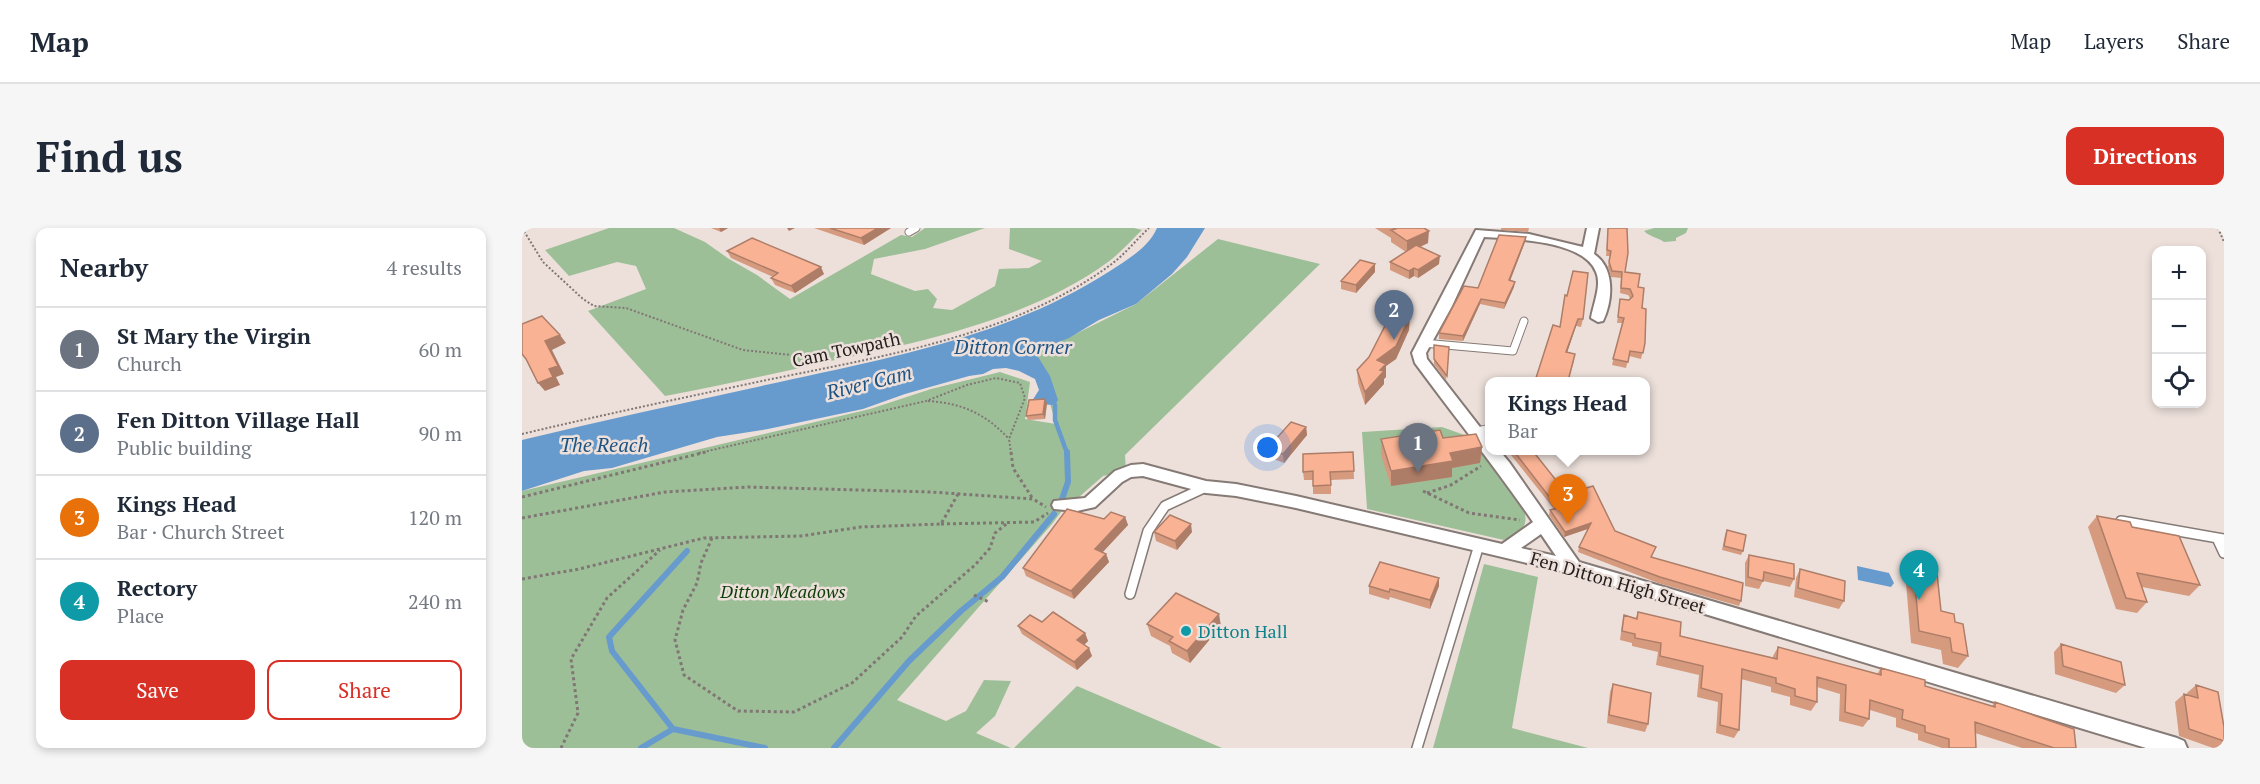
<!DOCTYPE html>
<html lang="en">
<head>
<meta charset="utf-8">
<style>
  body { margin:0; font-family:"PT Serif",serif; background:#f6f6f7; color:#1f2937 }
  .controls { position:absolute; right:18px; top:18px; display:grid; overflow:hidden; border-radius:12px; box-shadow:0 3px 9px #0003 }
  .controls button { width:54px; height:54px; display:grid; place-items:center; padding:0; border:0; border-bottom:2px solid #e0e1e3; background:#fff; color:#1f2937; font:30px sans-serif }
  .you { position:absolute; left:746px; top:220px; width:21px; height:21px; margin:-15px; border:4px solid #fff; border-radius:50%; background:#1a73e8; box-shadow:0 0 0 9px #1a73e833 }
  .badge { display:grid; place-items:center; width:39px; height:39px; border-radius:50%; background:#d93025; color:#fff; font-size:20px; font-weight:700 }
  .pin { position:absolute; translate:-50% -50px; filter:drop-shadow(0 2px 3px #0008) }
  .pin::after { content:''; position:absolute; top:32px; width:21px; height:18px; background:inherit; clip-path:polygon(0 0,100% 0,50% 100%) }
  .popup { position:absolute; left:963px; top:149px; width:165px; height:78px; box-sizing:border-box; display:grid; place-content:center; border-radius:12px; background:#fff; filter:drop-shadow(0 2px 4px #0005); font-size:20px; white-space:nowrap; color:#747a83 }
  .popup b { font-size:22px; color:#1f2937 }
  .popup::after { content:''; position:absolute; left:50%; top:100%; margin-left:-12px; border:12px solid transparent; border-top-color:#fff }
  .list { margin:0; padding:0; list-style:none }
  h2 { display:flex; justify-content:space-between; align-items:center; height:78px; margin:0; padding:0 24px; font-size:26px }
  h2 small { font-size:20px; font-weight:400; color:#747a83 }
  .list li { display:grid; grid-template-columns:39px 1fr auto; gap:18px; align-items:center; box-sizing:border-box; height:84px; padding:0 24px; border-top:2px solid #e0e1e3 }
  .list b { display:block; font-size:22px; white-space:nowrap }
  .list p { margin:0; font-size:20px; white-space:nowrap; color:#747a83 }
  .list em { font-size:20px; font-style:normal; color:#747a83 }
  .actions { display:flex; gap:12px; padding:18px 24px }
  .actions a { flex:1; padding:14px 0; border:2px solid #d93025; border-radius:12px; text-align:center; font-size:21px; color:#d93025 }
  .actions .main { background:#d93025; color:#fff }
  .icon { flex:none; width:33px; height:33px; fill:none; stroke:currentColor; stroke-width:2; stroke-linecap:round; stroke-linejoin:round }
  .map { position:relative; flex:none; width:1702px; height:520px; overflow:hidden; border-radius:12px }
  header { display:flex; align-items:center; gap:36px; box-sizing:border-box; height:84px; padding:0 30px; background:#fff; border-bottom:2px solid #e0e1e3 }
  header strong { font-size:28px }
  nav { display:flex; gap:33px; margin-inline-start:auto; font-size:21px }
  .intro { display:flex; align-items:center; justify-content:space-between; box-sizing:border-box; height:144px; padding:0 36px }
  h1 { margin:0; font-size:42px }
  .button { padding:15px 27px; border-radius:12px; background:#d93025; color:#fff; font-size:21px; font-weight:700 }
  main { display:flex; gap:36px; padding:0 36px }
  aside { flex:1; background:#fff; border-radius:12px; box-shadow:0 3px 9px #0003 }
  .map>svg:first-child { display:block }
  .green { fill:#9dbf98 }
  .water { fill:#689bcd }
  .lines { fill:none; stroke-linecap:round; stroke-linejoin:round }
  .stream-far1 { stroke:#689bcd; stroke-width:4.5 }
  .stream { stroke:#689bcd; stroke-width:6 }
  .lane-far1-casing { stroke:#857a75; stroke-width:9 }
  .lane-casing { stroke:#857a75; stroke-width:12 }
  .street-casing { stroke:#857a75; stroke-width:4 }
  .path-far1 { stroke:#807774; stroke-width:2; stroke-dasharray:2 2; stroke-linecap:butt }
  .path { stroke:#807774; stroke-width:3; stroke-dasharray:3 3; stroke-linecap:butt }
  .lane-far1 { stroke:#fff; stroke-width:7 }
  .lane { stroke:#fff; stroke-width:9 }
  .street { fill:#fff; fill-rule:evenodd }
  .wall { fill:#d69a7f }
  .shaded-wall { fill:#ae7d68 }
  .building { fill:#f9b394; stroke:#ae7d68; stroke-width:1.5 }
  .culture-dot { fill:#0f9aa8; stroke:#ede0db; stroke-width:2 }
  .labels { text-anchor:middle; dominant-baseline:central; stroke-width:5; stroke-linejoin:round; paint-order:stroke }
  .street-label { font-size:18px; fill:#231e1c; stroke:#ede0db }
  .park-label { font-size:18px; font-style:italic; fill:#0d3e07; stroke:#ede0db }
  .culture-label { font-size:18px; fill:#0d838f; stroke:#ede0db; text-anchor:start }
  .water-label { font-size:20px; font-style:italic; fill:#1e5484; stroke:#ede0db }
</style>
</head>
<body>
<header>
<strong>Map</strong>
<nav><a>Map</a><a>Layers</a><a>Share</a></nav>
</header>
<div class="intro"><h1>Find us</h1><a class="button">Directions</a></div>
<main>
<aside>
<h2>Nearby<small>4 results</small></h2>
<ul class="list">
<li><span class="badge" style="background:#6b7280">1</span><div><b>St Mary the Virgin</b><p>Church</p></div><em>60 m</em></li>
<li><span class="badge" style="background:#5c6f8a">2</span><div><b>Fen Ditton Village Hall</b><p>Public building</p></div><em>90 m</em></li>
<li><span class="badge" style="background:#e8710a">3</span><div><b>Kings Head</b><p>Bar · Church Street</p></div><em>120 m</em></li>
<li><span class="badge" style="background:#0f9aa8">4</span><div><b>Rectory</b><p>Place</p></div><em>240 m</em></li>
</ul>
<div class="actions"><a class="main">Save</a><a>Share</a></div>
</aside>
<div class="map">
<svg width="1702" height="520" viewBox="0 0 1702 520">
  <rect width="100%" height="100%" fill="#ede0db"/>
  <!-- green -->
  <path class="green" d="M87,0H152L183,14L207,31L235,47L268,71L379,7L390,9L403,0H463L403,21L352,31L349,46L393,63L406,61L415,71L411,80L430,82L473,58L477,41L507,40L520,33L487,21L488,0H612L620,2C609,13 598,25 586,34C506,92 399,114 304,134C251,146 197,158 143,168L66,83L124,61L114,38L95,34L47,48L23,22Z
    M1132,0H1166L1164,5L1154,10V13L1142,14C1135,9 1128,9 1122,3Z
    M696,11L798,36L603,227L604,243L581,248L548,277V272L530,296L375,472L424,493L444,483L462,452L489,453L473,488L454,505L489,520H0V263L348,181L409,161L478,144L508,154L503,191L534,196L513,126L614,76Z
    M920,199L951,210L979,245L1003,286C1006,302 994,306 982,312L845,281L840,204Z
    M962,336L1016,349L990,500L1066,520H911Z
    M555,458L700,520H492Z"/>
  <!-- water -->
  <path class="water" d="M635,0H683L665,29L650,46L614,76L577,92L547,110L513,124L528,148L536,172L533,177L508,176L517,162L513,151L497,143L484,140L471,141L461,146L447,148L383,166L341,181L246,201L195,209L90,240L62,243L0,263V212C90,190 181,171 271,151C382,127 492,105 588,43C605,32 627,19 635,0Z
    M1335,338L1367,345L1372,355L1369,359L1336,352Z"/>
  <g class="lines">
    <!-- stream-far1 -->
    <path class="stream-far1" d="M533,177V192L545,225"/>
    <!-- stream -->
    <path class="stream" d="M539,274L546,254L545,224
      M151,501L90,423L87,409L165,323
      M119,520L151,501L243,520
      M312,520L387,433L439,383L480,349L532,286"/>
    <!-- lane-far1 casing -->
    <g class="lane-far1-casing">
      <path id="lane-far1" d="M387,4L394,0
        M901,115L991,123L1002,93
        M952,204L968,200"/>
    </g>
    <!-- lane casing -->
    <g class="lane-casing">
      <path id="lane" d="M1599,293L1702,311
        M1695,310L1702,325
        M608,366L626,303L643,278L684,259
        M895,520L957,317"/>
    </g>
    <!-- street casing -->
    <g class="street-casing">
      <path id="street" d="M1065,0H1077L1072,26C1093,40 1091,72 1081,93L1076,94L1069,90C1071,77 1080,57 1074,44C1062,12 991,11 962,9L930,78L904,125L905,131L968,212V222H977L987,234L1057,334L1655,510L1662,513L1665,520H1624L1051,346L774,280L714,268L684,265L621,248L609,249L600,254L573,279L555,283L532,281L530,277L532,273L563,270L593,243L609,237L621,236L684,253L714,256L774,268L980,316L1011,294C974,240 932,188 893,135L890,125L954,2L1007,6L1061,19ZM1019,306L1034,328L999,320Z"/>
    </g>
    <!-- path-far1 -->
    <path class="path-far1" d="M0,0L21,34L61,71L72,78L104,80L221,122L269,127
      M1696,0L1702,14
      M406,173C440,175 464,186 487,211
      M0,206C80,187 160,170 240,153C356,129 494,108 591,35C604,25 615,11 627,0
      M177,225L404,173L445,157L474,150L498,155L503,170L487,211L489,225"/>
    <!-- path -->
    <path class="path" d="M489,224L491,240L511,271
      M901,263L947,285L998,292
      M905,265L929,257L959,238
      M0,269L184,224
      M0,290L143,264L226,259L409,264L511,271L524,279
      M419,296L512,294L526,285
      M190,310L179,335L175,355L161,382L153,412L162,447L216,483L272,484L330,455L380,409L394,388L453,337L468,320L473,305L487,294
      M0,351L57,341L182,310L279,308L339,299L419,296L436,266
      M452,367L467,374
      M39,520L56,485L49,431L85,370L138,322"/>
    <!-- lane-far1 -->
    <use href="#lane-far1" class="lane-far1"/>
    <!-- lane -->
    <use href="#lane" class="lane"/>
    <!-- street -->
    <use href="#street" class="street"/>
  </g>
  <!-- wall -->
  <path class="wall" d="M189,0H206L199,4Z
    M292,0H369L342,17Z
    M853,0H902L906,15L898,19L917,36L896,50L892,48L887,51L868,42V34L884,24L869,14V10Z
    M979,0H1007L1006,4L979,2Z
    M1086,0H1105L1103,44L1116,59L1120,80L1123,115L1119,131L1107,128L1104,140L1090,137L1100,95H1095L1098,71L1107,72L1108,70L1106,67L1098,65L1099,50L1089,49L1086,39L1088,28H1084Z
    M1004,9L1003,14L988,53L992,59L982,81L958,76L941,113L917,111V105L956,60Z
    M205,23L302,46L273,65L253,57L249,50L251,49L209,30Z
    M853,44L834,65L819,61V53Z
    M1043,67L1061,91L1059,99L1054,98L1045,124L1052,133L1046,153L1038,99Z
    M887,102L874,131L864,138V149L862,151V156L843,177L836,155L835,142Z
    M912,117L927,119L924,152L912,136Z
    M525,175L523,191L506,192L504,188Z
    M784,199L785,207L762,235L747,229L746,220Z
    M921,210L960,219L958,235L930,240V249L869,258L859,227V211Z
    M984,222H1010L1045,266L1093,303L1130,329L1219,373L1217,378L1136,355L1056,324L1057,319L1066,301L1042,309L1027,287L1028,282L1032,281L989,227Z
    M831,224L832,251L809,252V266H791V252H782L781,244Z
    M1575,288L1610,299L1678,357L1667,368L1620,359L1625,374L1615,385L1594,381L1566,299Z
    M603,289L606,297L581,324L584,326L587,334L552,371L504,348L501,340L582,291Z
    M1205,302L1221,323L1219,327L1200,322L1203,307Z
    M632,304H670L655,322L634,313Z
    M1227,327L1272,351L1268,359L1241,353L1237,361L1223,358V335Z
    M1391,331L1419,383L1433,394L1446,428L1436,440L1421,436L1419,422L1389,415L1383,343Z
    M1278,341L1322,373L1317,381L1272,369L1274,350Z
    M917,350V358L908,381L868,369L867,372L847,366V358Z
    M1116,384L1158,408L1251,430V428L1256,419L1355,446L1359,440L1403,458L1470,478L1473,474L1554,520H1500L1453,505L1454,520H1420L1396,512V506L1374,499V490L1348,482L1347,491L1341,499L1317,493L1318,466L1295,459V474L1289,483L1268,477V469L1249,464V459L1219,451L1217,502L1212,510L1194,505L1196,474L1175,469L1177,447L1134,437L1136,424L1110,418V415L1098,412L1100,396L1102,387L1114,390Z
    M520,394L563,405L566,413L562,417L570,428L555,442L500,406L496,398Z
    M625,396L699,398L668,435L650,425L648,418L629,408Z
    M1539,416L1603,457L1594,465L1533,446L1532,424Z
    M1091,456L1126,496L1123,504L1085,495L1088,464Z
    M1674,457L1702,499V516L1696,520H1691L1657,508L1653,474L1662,466L1665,467V465Z"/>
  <!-- shaded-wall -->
  <path class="shaded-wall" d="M197,0H206L199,4Z
    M265,0H273L267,3Z
    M356,0H369L342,17L339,10Z
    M907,3L906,15L885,25V13Z
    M1004,9L1003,14L986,58L987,52Z
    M918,28L917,36L896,50V42Z
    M853,36V44L834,65V57Z
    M299,39L302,46L273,65L269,58Z
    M892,40V48L887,51V43Z
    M993,54L992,59L982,81L983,75Z
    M959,71L958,76L941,113V108Z
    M888,89L887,102L874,131L864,138V149L862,151V156L843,177V164L855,132Z
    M1056,91L1054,98L1043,131L1044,124Z
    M38,107L44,115L30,122L42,146L34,149L38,157L23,163L16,155L27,141L23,113Z
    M523,171L525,175L523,191L521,186Z
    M784,199L785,207L762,235L761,226Z
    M960,219L958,235L930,240V249L869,258V243L928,225Z
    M603,289L606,297L576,329L573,321Z
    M1069,295L1068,300L1042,309L1043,304Z
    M669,296L670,304L655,322L653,313Z
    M584,326L587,334L552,371L549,363Z
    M917,350V358L908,381V372Z
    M697,386L699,398L668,435L665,423Z
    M563,405L566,413L558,421L555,412Z
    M567,420L570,428L555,442L552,434Z"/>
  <!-- building -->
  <path class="building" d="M308,0H356L339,10Z
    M871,0H902L907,3L885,13L869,2L873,1Z
    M1086,0H1105L1106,25L1103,44L1118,46L1116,59L1122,60L1120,80L1124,81L1123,115L1121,125L1108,123L1106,134L1091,131L1102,90L1096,89L1098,71L1107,72L1111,68L1108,61L1099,60L1100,44L1090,43L1087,34L1089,23L1085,22Z
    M977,7L1004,9L987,52L993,54L983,75L959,71L941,108L917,105L942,58L956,60Z
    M230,10L299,39L269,58L249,50L256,45L205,23Z
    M894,17L918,28L896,42L892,40L887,43L868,34Z
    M838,32L853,36L834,57L819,53Z
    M1051,43L1066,45L1061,91H1056L1044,124L1053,126L1046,153H1013L1031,97L1038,99L1043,67L1045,68Z
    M869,86L888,89L874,118L855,132L864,136L858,142L862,143L843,164L835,142L847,129Z
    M20,88L38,107L23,113L36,138L27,141L31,149L16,155L4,131L0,126V96Z
    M912,117L927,119L925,148L912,131Z
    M523,171L521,186L504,188L507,172Z
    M769,194L784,199L761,226L746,220Z
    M918,202L921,210L954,206L960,219L928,225L931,233L869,243L859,211Z
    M991,222H1010L1045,266L1071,258L1093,303L1134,319L1129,329L1221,355L1219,373L1138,349L1057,319L1069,295L1043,304L1028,282L1036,280Z
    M831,224L832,243L808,244L809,257L791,258V243L781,244V226Z
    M545,281L582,291L589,284L603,289L573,321L584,326L549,363L501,340Z
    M648,287L669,296L653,313L632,304Z
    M1575,288L1608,294L1610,299L1657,308L1678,357L1615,345L1625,374L1604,370Z
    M1205,302L1224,307L1221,323L1202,318Z
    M1227,327L1272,336V351L1242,344L1241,353L1226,349Z
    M1391,331L1414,336L1419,383L1432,386L1433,394L1441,396L1446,428L1430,424L1428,410L1397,403Z
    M858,334L917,350L908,372L868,361L867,364L847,358Z
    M1278,341L1323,353L1322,373L1276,360Z
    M654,365L697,386L665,423L647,413L651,409L625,396Z
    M531,384L563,405L555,412L567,420L552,434L496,398L508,387L520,394Z
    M1116,384L1159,394L1158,408L1255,431L1256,419L1359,447V440L1403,452V458L1473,479V474L1552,501L1554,520H1532L1453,494L1454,520H1427V511L1403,504V498L1380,491L1381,482L1348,472L1347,491L1323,484L1324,457L1295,449V474L1273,468V461L1254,455V450L1220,441L1217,502L1198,497L1200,466L1179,460L1181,438L1138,428L1139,415L1113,410V406L1100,403L1102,387L1115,391Z
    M1539,416L1599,434L1603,457L1541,438Z
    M1091,456L1129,465L1126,496L1087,487Z
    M1674,457L1696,464L1702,499V513L1667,501L1662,466L1676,470Z"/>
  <!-- markers -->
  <circle class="culture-dot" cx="664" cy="403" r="6"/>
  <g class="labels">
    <!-- street labels -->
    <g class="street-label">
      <text transform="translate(324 121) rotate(-12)">Cam Towpath</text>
      <text transform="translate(1096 354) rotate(16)">Fen Ditton High Street</text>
    </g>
    <!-- park labels -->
    <g class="park-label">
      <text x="261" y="363">Ditton Meadows</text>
    </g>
    <!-- culture labels -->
    <g class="culture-label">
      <text x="676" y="403">Ditton Hall</text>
    </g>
    <!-- water labels -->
    <g class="water-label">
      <text x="491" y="118">Ditton Corner</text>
      <text transform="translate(347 154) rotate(-14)">River Cam</text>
      <text x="82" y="216">The Reach</text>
    </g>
  </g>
</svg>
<div class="controls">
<button>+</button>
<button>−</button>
<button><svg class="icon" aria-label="locate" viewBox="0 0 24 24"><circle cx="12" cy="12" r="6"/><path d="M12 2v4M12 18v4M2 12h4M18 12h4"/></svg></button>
</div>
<div class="you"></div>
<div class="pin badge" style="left:896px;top:245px;background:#6b7280">1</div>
<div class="pin badge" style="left:872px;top:112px;background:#5c6f8a">2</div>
<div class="pin badge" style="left:1046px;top:296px;background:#e8710a">3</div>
<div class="popup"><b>Kings Head</b>Bar</div>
<div class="pin badge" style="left:1397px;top:372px;background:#0f9aa8">4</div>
</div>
</main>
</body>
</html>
